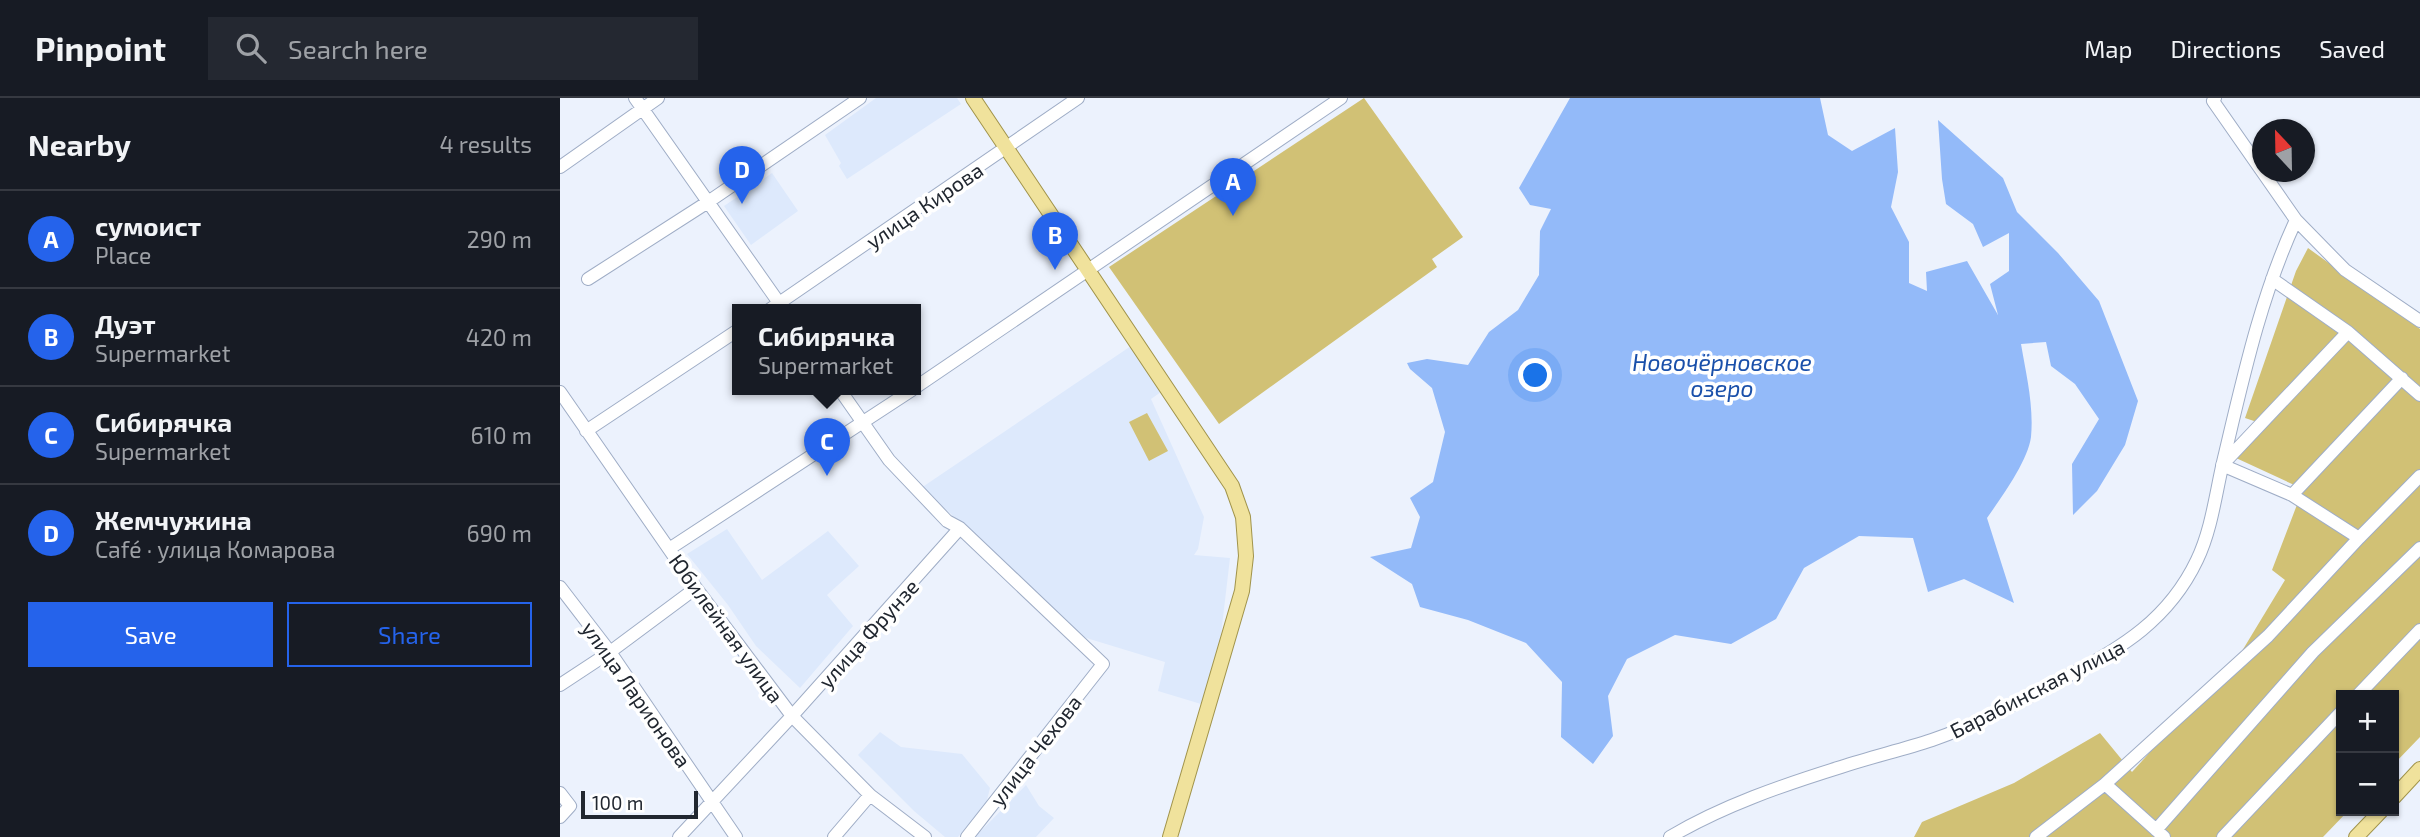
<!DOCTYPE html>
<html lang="en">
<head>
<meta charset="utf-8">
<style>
  body { margin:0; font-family:"Exo 2",sans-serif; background:#242831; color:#f1f3f6 }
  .controls { position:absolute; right:21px; bottom:21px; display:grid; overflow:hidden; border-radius:0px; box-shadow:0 2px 5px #0004 }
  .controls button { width:63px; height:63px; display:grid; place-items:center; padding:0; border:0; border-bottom:2px solid #363941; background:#171b24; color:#f1f3f6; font:35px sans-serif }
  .compass { position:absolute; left:1692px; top:21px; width:63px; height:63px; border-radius:50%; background:#171b24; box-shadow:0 2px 5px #0004; rotate:338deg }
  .scale { position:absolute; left:21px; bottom:18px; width:117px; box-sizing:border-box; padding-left:7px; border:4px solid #212730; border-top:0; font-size:19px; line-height:24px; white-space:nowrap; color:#212730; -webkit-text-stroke:5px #fff; paint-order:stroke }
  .you { position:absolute; left:976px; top:278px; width:24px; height:24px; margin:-18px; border:5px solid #fff; border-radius:50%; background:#1a73e8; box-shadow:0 0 0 10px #1a73e833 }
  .badge { display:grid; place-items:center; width:46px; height:46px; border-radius:50%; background:#2563eb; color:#fff; font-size:23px; font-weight:700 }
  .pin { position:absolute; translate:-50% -58px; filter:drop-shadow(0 2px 4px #0008) }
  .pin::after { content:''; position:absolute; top:37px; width:24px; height:21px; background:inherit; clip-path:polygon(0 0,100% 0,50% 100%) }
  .popup { position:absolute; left:172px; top:206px; width:189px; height:91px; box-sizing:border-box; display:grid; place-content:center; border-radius:0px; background:#171b24; filter:drop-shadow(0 2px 5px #0005); font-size:23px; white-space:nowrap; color:#9ea1a6 }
  .popup b { font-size:26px; color:#f1f3f6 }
  .popup::after { content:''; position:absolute; left:50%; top:100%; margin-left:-14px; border:14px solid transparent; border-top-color:#171b24 }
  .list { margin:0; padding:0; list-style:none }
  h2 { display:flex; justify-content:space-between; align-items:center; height:91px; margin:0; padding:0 28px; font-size:30px }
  h2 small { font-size:23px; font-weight:400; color:#9ea1a6 }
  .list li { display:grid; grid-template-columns:46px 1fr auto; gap:21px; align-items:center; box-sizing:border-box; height:98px; padding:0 28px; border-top:2px solid #363941 }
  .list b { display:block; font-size:26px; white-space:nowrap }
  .list p { margin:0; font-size:23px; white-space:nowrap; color:#9ea1a6 }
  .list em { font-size:23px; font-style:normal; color:#9ea1a6 }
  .actions { display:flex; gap:14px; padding:21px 28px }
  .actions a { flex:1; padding:16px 0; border:2px solid #2563eb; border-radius:0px; text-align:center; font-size:24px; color:#2563eb }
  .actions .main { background:#2563eb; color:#fff }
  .icon { flex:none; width:38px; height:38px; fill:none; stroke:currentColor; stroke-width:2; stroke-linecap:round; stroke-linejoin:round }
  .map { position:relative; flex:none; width:1860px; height:739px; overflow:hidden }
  header { display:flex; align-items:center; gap:42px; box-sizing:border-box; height:98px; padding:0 35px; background:#171b24; border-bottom:2px solid #363941 }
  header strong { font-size:33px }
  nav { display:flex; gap:38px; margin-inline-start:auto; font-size:24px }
  .search { width:490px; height:63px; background:#242831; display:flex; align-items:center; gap:18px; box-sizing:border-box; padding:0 24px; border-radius:0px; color:#9ea1a6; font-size:26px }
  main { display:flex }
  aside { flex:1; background:#171b24 }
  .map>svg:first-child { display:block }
  .built { fill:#dde9fc }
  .green { fill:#d1c175 }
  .water { fill:#93baf9 }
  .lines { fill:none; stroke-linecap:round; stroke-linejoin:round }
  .minor-casing { stroke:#9fadc6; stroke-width:14 }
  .major-casing { stroke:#a1944b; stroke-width:16 }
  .minor { stroke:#fff; stroke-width:12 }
  .major { stroke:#f0e29c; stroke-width:14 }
  .labels { text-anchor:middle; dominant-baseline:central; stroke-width:7; stroke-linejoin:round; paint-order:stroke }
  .street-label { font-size:21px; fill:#212730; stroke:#fff }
  .water-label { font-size:23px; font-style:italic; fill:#1a50aa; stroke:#fff }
</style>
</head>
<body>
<header>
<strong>Pinpoint</strong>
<div class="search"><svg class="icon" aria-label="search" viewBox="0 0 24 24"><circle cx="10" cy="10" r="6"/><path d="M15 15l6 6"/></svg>Search here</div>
<nav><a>Map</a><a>Directions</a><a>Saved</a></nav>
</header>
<main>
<aside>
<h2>Nearby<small>4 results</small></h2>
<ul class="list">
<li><span class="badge">A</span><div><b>сумоист</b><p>Place</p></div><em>290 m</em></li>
<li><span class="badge">B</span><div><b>Дуэт</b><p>Supermarket</p></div><em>420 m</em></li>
<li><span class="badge">C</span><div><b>Сибирячка</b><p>Supermarket</p></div><em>610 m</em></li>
<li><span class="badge">D</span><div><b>Жемчужина</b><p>Café · улица Комарова</p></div><em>690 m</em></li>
</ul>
<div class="actions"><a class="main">Save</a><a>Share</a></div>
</aside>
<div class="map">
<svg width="1860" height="739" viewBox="0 0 1860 739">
  <rect width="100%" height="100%" fill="#ecf2fd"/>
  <!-- built -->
  <path class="built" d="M316,0H397L401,6L287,81L279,68L281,65L265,37Z
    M212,75L238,113L191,147L164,108Z
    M571,248L601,294L591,301L644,419L638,451L634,457L670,460L660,545L641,606L598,593L605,564L510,535L390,415L361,390Z
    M167,431L202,482L268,433L299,468L267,497L293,528L240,590L196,548L168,507L127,456Z
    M320,634L341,649L402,656L430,690L426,706L398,739H385L354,713L298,657Z
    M466,687L479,708L494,720L476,739H415Z"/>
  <!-- green -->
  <path class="green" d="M804,0L903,139L872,161L877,169L659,326L549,169Z
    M1748,150L1860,231V639L1834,666V597H1781V713H1788L1763,739H1354L1362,724L1454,685L1540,635L1572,674L1682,553L1725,482L1712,472L1743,391L1676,360L1706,327L1685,320L1736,173Z
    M587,315L608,353L589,363L569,324Z"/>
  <!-- water -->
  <path class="water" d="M1010,0H1260L1268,37L1292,53L1335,30L1338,74L1331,109L1349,144V185L1367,193L1366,174L1407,163L1438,217L1430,186L1449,173V135L1423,149L1413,126L1386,106L1382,81L1378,22L1443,80L1457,114L1498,155L1539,203L1578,303L1565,347L1537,393L1513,417L1512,366L1539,321L1515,286L1491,268L1486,244L1461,246C1466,276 1474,307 1471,339C1468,363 1441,400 1427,420L1454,505L1404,481L1368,494L1353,440L1299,438L1244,470L1216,521L1171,546L1115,537L1067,561L1048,598L1053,638L1033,666L1001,639L1002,584L966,545L908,522L860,509L852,486L810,459L851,450L860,419L850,400L873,384L885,334L872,290L850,271L847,265L867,261L908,267L929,234L958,212L979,177L980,133L991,111L970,107L959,90Z"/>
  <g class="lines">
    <!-- minor casing -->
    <g class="minor-casing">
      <path id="minor" d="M75,0L224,212
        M1655,0L1653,3L1736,122L1785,172L1860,223
        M0,69L98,0
        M28,181L148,104L300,0
        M1712,181L1788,234L1860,297
        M209,212L518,0
        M1788,234L1662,367L1732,397L1799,440
        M356,289L781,0
        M280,292L329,362L387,423L400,430L543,566L407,739
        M0,294L136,490L232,618L310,697L365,739
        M26,333L178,232
        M1732,397L1842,280
        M109,451L352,292
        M0,489L50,554L176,739
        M0,587L50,554L136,490
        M1798,597L1860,532
        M1545,686L1604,739
        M0,695L10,708L0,719
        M1596,732L1753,554L1860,450
        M119,739L232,618L400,430
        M274,739L310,697
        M1110,739C1162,708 1223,687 1281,669C1311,659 1342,652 1372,642C1416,627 1465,601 1506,579C1562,550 1609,521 1637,462C1652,431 1656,393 1664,360C1683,280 1701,197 1736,122
        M1476,739L1545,686L1708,538L1799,440L1860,378
        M1663,739L1781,614"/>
    </g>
    <!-- major casing -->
    <g class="major-casing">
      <path id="major" d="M413,0L672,388L683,419L686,458L682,493L610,739
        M1834,699L1860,671
        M1796,739L1821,713"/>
    </g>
    <!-- minor -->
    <use href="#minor" class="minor"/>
    <!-- major -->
    <use href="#major" class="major"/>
  </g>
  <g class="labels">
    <!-- street labels -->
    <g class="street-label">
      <text transform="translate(364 107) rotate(-34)">улица Кирова</text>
      <text transform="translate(167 530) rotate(54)">Юбилейная улица</text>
      <text transform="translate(308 535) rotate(-48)">улица Фрунзе</text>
      <text transform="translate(1477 590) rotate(-27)">Барабинская улица</text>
      <text transform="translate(77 596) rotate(55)">улица Ларионова</text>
      <text transform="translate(475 652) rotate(-52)">улица Чехова</text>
    </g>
    <!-- water labels -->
    <g class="water-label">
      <text x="1162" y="264">Новочёрновское<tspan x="1162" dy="26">озеро</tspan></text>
    </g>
  </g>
</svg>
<div class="controls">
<button>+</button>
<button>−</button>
</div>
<svg class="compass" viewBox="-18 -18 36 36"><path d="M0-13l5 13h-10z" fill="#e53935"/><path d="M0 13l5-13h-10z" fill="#9ea1a6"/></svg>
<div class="scale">100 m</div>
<div class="you"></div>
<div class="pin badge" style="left:673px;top:118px">A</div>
<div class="pin badge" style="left:495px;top:172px">B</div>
<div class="pin badge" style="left:267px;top:378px">C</div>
<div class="popup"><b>Сибирячка</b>Supermarket</div>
<div class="pin badge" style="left:182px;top:106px">D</div>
</div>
</main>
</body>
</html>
